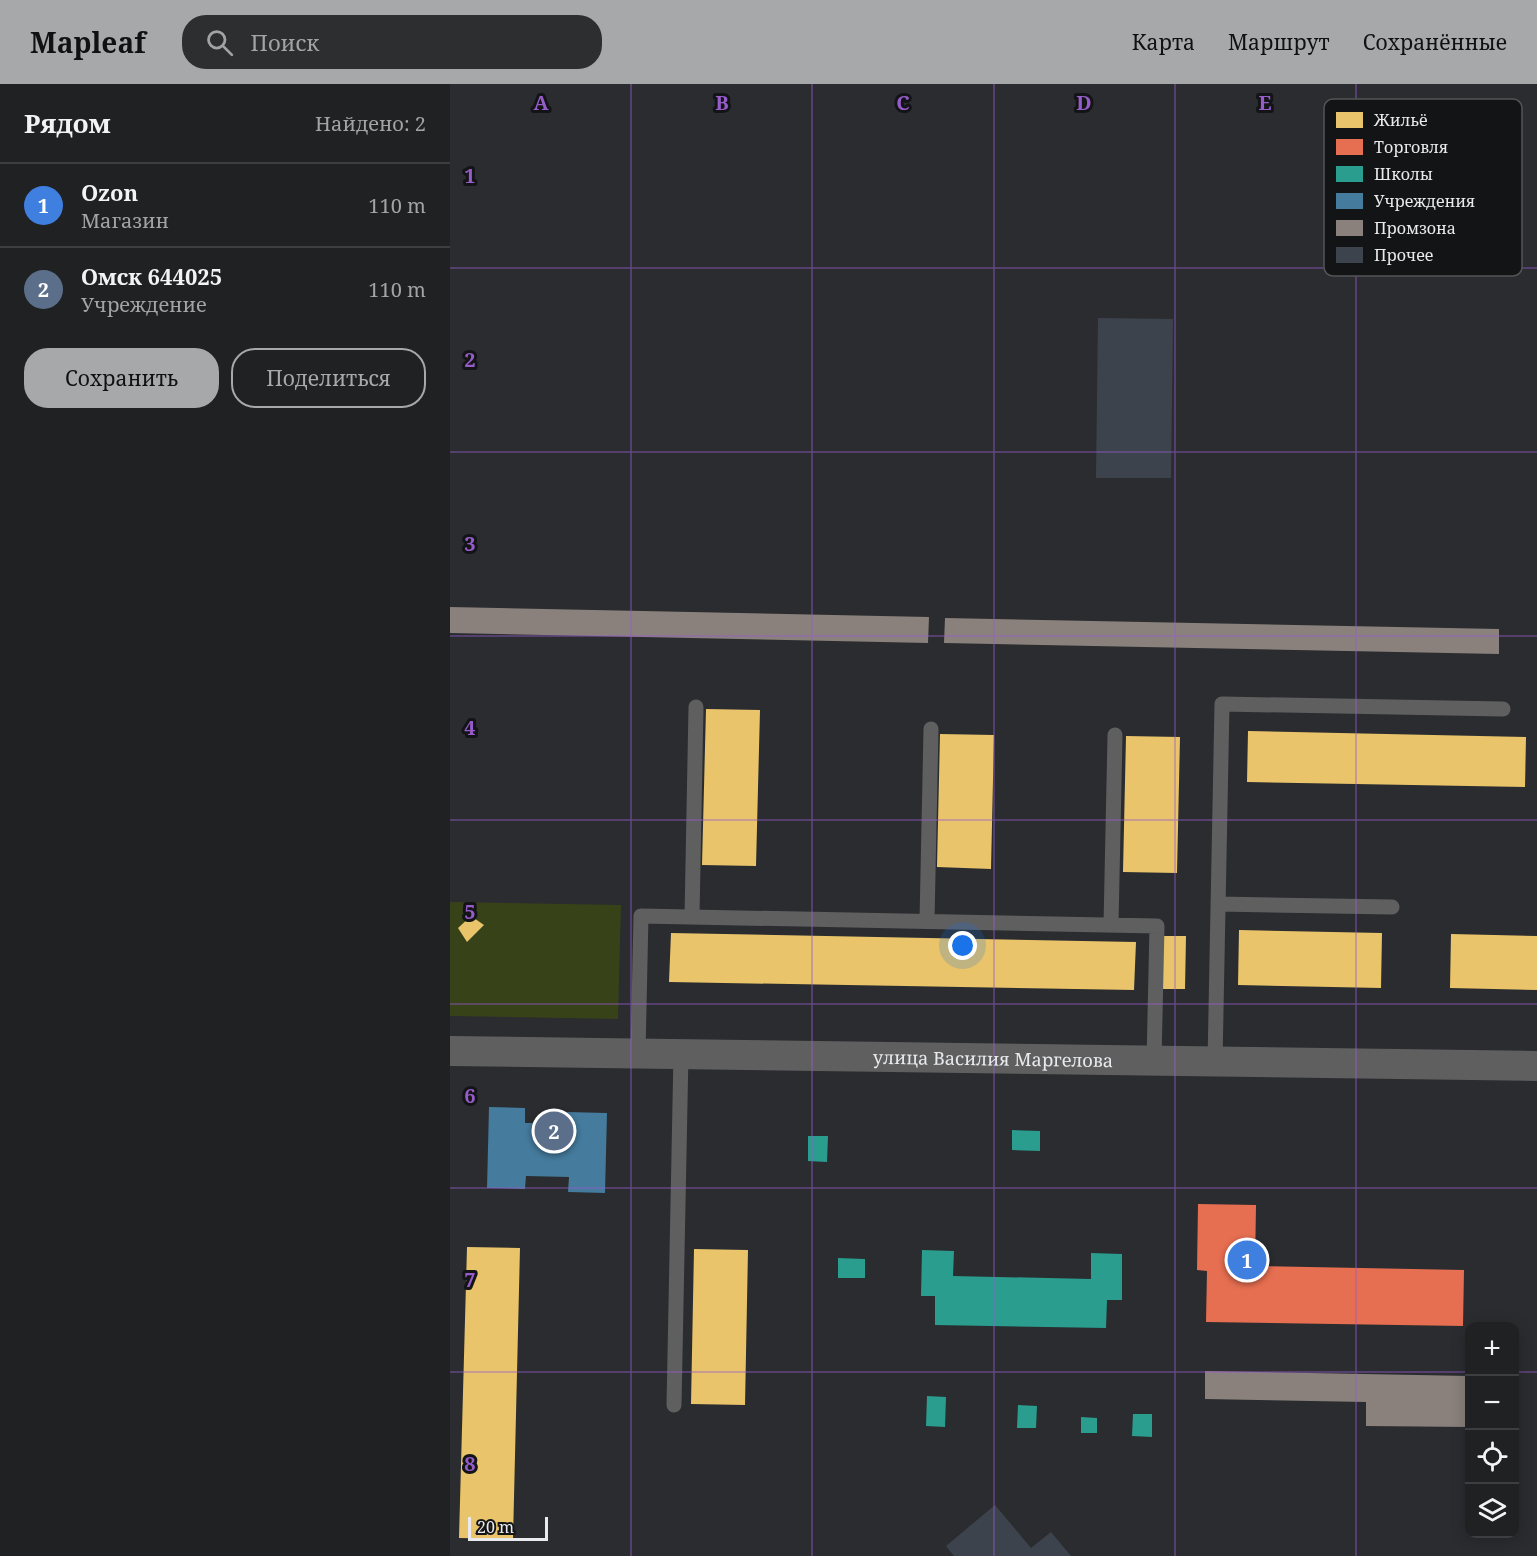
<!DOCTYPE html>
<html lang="ru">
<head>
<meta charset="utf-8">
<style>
  body { margin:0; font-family:"Noto Serif",serif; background:#2d2e30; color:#f1f3f6 }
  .controls { position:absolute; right:18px; bottom:18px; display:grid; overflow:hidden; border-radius:12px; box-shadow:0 3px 15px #0003 }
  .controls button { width:54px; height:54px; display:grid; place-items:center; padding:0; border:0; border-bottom:2px solid #3d3e41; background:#202123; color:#f1f3f6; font:30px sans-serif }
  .scale { position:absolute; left:18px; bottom:15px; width:80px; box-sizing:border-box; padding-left:6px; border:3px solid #e8eaed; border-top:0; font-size:16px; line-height:21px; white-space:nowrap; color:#e8eaed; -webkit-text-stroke:4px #131416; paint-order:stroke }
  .you { position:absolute; left:513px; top:862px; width:21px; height:21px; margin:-15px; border:4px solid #fff; border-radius:50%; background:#1a73e8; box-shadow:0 0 0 9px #1a73e833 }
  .badge { display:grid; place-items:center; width:39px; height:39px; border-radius:50%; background:#a6a8aa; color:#fff; font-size:20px; font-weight:700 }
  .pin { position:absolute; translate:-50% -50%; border:3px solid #fff; box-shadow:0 2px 6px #0006 }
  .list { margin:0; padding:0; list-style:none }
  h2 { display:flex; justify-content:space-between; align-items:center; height:78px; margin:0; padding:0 24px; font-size:26px }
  h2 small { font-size:20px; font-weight:400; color:#a2a3a6 }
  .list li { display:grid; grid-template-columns:39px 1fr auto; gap:18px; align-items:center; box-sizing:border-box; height:84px; padding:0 24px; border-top:2px solid #3d3e41 }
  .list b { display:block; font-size:22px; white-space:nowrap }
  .list p { margin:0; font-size:20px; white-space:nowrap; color:#a2a3a6 }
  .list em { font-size:20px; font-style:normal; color:#a2a3a6 }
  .actions { display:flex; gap:12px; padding:18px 24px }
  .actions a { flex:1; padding:14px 0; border:2px solid #a6a8aa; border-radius:24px; text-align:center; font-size:21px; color:#a6a8aa }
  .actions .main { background:#a6a8aa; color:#111 }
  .icon { flex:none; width:33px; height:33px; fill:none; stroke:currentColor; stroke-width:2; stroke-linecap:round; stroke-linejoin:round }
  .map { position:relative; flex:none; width:1087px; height:1472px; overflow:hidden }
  header { display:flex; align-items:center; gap:36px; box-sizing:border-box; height:84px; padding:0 30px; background:#a6a8aa; color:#111 }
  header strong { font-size:28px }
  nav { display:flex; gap:33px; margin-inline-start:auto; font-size:21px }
  .search { width:420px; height:54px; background:#2d2e30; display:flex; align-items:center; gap:15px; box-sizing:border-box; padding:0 21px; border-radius:24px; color:#a2a3a6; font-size:22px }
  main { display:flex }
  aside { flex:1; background:#202123 }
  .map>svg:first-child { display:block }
  .green { fill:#374219 }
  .homes { fill:#e9c46a }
  .shops { fill:#e76f51 }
  .schools { fill:#2a9d8f }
  .public { fill:#457b9d }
  .industry { fill:#8a817c }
  .building { fill:#3d434c }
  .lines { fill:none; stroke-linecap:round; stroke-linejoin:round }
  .service { stroke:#5f5f5f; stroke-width:15 }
  .minor { stroke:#5f5f5f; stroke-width:30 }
  .grid { fill:none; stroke:#965cca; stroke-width:1.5; stroke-opacity:0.55 }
  .labels { text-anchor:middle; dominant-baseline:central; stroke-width:6; stroke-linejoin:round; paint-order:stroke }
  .street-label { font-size:18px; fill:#e8eaed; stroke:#131416 }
  .key { fill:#131416; stroke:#535456; stroke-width:1.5 }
  .key-label { font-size:16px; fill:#e8eaed }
  .grid-label { font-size:20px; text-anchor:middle; font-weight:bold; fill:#965cca; stroke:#131416; stroke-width:6; stroke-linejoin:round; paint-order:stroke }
</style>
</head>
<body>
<header>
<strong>Mapleaf</strong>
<div class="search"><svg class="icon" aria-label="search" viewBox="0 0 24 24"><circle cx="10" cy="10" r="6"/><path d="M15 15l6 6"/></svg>Поиск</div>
<nav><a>Карта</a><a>Маршрут</a><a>Сохранённые</a></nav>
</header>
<main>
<aside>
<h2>Рядом<small>Найдено: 2</small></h2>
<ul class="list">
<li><span class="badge" style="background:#3f7fe0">1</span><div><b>Ozon</b><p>Магазин</p></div><em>110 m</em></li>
<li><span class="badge" style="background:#5c6f8a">2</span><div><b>Омск 644025</b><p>Учреждение</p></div><em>110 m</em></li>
</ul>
<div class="actions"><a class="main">Сохранить</a><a>Поделиться</a></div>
</aside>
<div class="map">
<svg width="1087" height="1472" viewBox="0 0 1087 1472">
  <rect width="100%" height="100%" fill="#2a2c2f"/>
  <!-- green -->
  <path class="green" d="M0,818L171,821L168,935L0,932Z"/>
  <!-- homes -->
  <path class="homes" d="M256,625L310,626L306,782L252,781Z
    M798,647L1076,653L1075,703L797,698Z
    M490,650L544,651L541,785L487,783Z
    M676,652L730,653L727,789L673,788Z
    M21,832L34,841L17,858L8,844Z
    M789,846L932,849L931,904L788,901Z
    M221,849L686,858L684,906L219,898Z
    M1001,850L1087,852V906L1000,904Z
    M713,852H736L735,905H712Z
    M17,1163L70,1164L63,1455L9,1454Z
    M244,1165L298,1166L295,1321L241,1320Z"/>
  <!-- shops -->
  <path class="shops" d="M748,1120L806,1121L805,1182L1014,1186L1013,1242L756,1238L757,1187L747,1186Z"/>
  <!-- schools -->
  <path class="schools" d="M562,1046L590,1047V1067L562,1066Z
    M358,1052H378L377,1078L358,1077Z
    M472,1166L504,1167L503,1192L641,1195V1169L672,1170V1216H657L656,1244L485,1241V1212H471Z
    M388,1174L415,1175V1194H388Z
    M477,1312L496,1313L495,1343L476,1342Z
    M568,1321L587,1322L586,1344H567Z
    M683,1330H702V1353L682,1352Z
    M631,1333L647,1334V1349H631Z"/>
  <!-- public -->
  <path class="public" d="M39,1023L75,1024V1039H117V1028L157,1029L155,1109L118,1108L119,1093L76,1092L75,1105L37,1104Z"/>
  <!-- industry -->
  <path class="industry" d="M0,523L479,533L478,559L0,549Z
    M495,534L1049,545V570L494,559Z
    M755,1287L1020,1292V1343L916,1342V1318L755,1315Z"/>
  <!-- building -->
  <path class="building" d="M648,234L723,235L721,394H646Z
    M545,1421L581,1464L601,1448L621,1472H504L496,1462Z"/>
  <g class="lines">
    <!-- service -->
    <path class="service" d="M768,820L942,823
      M242,833L246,623
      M477,837L481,645
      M661,841L665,651
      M188,969L191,832L707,842L704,977
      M765,978L772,620L1053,625
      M224,1321L231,969"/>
    <!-- minor -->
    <path class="minor" id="s1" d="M0,967L1087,982"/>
  </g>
  <!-- grid -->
  <path class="grid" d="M181,0V1472M362,0V1472M544,0V1472M725,0V1472M906,0V1472M0,184H1087M0,368H1087M0,552H1087M0,736H1087M0,920H1087M0,1104H1087M0,1288H1020M1064,1288H1087"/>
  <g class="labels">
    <!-- street labels -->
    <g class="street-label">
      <text stroke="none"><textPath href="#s1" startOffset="543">улица Василия Маргелова</textPath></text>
    </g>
  </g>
  <!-- legend -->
  <rect x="874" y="15" width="198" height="177" rx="9" class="key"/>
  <rect x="886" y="28" width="27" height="16" fill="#e9c46a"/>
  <rect x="886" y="55" width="27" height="16" fill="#e76f51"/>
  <rect x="886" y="82" width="27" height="16" fill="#2a9d8f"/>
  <rect x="886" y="109" width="27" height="16" fill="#457b9d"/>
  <rect x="886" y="136" width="27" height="16" fill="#8a817c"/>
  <rect x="886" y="163" width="27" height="16" fill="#3d434c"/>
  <g class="key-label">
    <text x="924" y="42">Жильё</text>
    <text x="924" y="69">Торговля</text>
    <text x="924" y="96">Школы</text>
    <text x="924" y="123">Учреждения</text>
    <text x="924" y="150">Промзона</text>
    <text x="924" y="177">Прочее</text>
  </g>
  <g class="grid-label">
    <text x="91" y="26">A</text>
    <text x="272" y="26">B</text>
    <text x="453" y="26">C</text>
    <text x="634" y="26">D</text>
    <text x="815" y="26">E</text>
    <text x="20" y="99">1</text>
    <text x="20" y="283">2</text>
    <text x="20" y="467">3</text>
    <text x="20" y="651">4</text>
    <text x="20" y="835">5</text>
    <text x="20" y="1019">6</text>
    <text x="20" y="1203">7</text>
    <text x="20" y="1387">8</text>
  </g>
</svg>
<div class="controls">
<button>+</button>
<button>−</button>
<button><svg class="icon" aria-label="locate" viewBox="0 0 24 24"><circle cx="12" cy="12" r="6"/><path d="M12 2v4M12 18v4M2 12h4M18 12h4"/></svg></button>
<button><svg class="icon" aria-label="layers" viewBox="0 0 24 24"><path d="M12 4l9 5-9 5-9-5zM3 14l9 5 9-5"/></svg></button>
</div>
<div class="scale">20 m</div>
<div class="you"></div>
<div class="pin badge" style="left:797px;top:1176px;background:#3f7fe0">1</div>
<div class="pin badge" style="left:104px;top:1047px;background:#5c6f8a">2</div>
</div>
</main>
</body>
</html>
